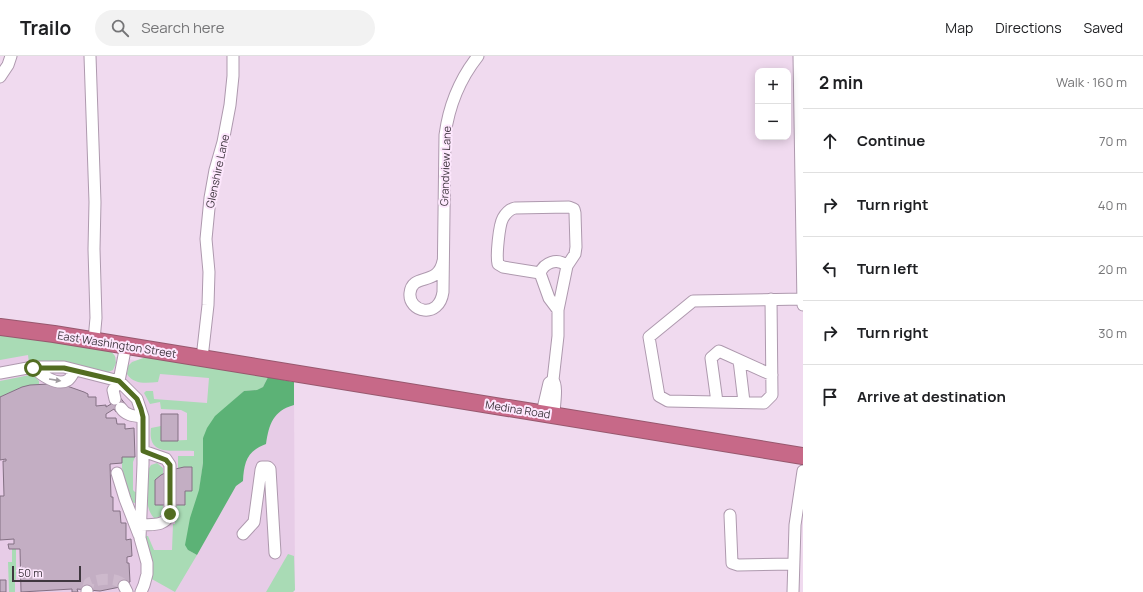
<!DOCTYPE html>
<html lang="en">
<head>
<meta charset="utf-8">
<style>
  body { margin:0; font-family:Manrope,sans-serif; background:#f2f2f2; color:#202124 }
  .controls { position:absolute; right:12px; top:12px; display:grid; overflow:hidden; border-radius:8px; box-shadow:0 2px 10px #0003 }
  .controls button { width:36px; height:36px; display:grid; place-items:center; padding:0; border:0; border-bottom:1px solid #e0e0e0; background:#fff; color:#202124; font:20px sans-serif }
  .scale { position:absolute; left:12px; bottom:10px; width:69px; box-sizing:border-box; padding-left:4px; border:2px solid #3f373f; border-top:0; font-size:11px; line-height:14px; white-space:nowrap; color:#3f373f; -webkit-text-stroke:3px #fde7fd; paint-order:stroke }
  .stop { position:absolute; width:12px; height:12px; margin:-9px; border:3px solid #526d21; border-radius:50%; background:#fff }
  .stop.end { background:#526d21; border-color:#fff; box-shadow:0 1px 4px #0008 }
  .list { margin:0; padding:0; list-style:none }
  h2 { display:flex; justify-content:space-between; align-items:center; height:52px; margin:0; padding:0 16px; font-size:17px }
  h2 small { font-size:13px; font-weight:400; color:#757577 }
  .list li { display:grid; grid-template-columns:26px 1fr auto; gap:12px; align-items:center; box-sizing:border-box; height:64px; padding:0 16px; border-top:1px solid #e0e0e0 }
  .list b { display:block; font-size:15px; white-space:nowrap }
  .list em { font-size:13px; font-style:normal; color:#757577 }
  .icon { flex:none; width:22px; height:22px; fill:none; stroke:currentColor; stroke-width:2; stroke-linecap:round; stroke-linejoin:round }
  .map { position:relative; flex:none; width:803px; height:536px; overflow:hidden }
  header { display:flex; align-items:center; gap:24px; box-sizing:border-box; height:56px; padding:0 20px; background:#fff; border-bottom:1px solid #e0e0e0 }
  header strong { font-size:19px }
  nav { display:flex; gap:22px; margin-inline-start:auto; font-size:14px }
  .search { width:280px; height:36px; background:#f2f2f2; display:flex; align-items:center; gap:10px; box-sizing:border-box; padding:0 14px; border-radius:22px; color:#757577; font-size:15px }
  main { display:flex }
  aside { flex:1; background:#fff }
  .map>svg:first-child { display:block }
  .built { fill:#e7cce7 }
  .green { fill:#a9dbb5 }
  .forest { fill:#5cb276 }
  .building { fill:#c3aec3; stroke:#837083 }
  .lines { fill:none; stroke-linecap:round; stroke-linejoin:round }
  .minor-tunnel { stroke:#cdb9cc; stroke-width:11; stroke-dasharray:11 5.5; stroke-linecap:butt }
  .minor-casing { stroke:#ae99ae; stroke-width:13 }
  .highway-casing { stroke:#97586e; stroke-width:18 }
  .minor { stroke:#fff; stroke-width:11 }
  .highway { stroke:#c76988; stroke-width:16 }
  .oneway { fill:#9f9b9f }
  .route { stroke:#526d21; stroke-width:5 }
  .labels { text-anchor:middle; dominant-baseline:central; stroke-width:4; stroke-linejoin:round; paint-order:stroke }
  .street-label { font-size:11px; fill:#3f373f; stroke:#fde7fd }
</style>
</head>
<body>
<header>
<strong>Trailo</strong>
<div class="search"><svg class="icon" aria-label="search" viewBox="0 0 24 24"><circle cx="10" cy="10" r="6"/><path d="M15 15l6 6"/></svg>Search here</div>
<nav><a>Map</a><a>Directions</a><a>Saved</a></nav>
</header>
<main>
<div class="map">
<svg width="803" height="536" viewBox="0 0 803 536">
  <rect width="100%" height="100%" fill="#f0daef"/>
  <!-- built -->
  <path class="built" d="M0,284L98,298L294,331L295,534L293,536H0Z"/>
  <!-- green -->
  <path class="green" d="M0,278L110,294L115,300L116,307L113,314L106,317L68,307H29L28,299L0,304Z
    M146,301L268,321L263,331L258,334L244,335L230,348L203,382V407L199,438L188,494L197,499L175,536L150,522L151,501L145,480H148L154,494H172L173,468H175L176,449H185V435H192V411L178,412V400H194V395C174,393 147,402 151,372L161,370V385L187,384V357L181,354L161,353L160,346L150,348L144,337L146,335H153L154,343L207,347L209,322L160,318L158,326C147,327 134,329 127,318L128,310L132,306Z
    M30,319L34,320L39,325V328L22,331L0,341V325Z
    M122,401H135L133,406V434L135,436H137V446L135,447L131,446L122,412Z
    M157,407L163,412V418L155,424V448L163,449C163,456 162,462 154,462C143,450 148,430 148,414L151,409Z
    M12,493H16V523L15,526V536H9L8,506H12Z
    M288,498L294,500L295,534L293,536H266Z"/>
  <!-- forest -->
  <path class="forest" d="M268,321L294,326V349C273,355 269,368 266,388C247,395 244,406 243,425L236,430L197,499L188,494L185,489L190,462L199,434L203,407V382L207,372L215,360L244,335L257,334L263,331Z"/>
  <!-- building -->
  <path class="building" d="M49,328L67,330L84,336L88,338V341H96V350L106,349V351L111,348L110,346L119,340L126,349L116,356L114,353L106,358V362H116L117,368H125V373L134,372L135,401H122V407L110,408L111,441H113V455H120L121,467H126V484L131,483L132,500L127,501V507H129L130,526L120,531L100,535L77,533L78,536H72V533L21,536L20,493H9L8,488H14V483L0,484V440H4L3,405H6V403L0,404V341L22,331L30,329Z
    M161,358H178V385H161Z
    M184,411H192V435H185V449H155V424L161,419L171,414Z
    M0,524H6V536H0Z"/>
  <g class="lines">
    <!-- minor-tunnel -->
    <path class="minor-tunnel" d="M87,535L89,527C98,523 118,520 124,530"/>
    <!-- minor casing -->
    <g class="minor-casing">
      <path id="minor" d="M90,0L95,146L94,193L96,262L94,284
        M799,0L803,249
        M0,21L8,9L11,0
        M443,205C438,231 412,216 410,237C408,256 439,264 443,236L445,79C449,49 459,24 478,0
        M540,217C544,207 557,201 567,210
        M771,243L772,339L764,347L668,345L659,340L649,281L693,245L803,243
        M202,302L208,249L209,216L206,183L210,142L215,114L223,86L230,49L233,20V0
        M739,304L744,346
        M33,311C40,318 57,331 68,324C71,322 73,317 75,314
        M0,317L33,311H64L119,325L137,343L143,361V408L140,482L147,507V518L144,529L141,536
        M553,324L558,280V254L567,210L575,198L576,191L575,157L574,153L569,151L515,152C510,153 506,157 503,162C499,169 496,200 498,208L503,211L540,217L549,242L558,254
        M115,343L113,334L119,325L126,289
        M717,346L711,302L719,295L772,319
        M121,352C126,360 135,360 143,361
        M542,357L549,327L553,324C558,331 554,349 554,359
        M117,417L125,443L139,479
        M730,459L732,507L738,509L793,508
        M141,469C153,468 164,471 170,458V409L166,403L143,395
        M243,478L254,466L261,414L262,411H268L270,413L275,497
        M124,530L127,536
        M87,535V536
        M793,536L795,469L803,415"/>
    </g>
    <!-- highway casing -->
    <g class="highway-casing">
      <path id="highway" d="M0,271L54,278L803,400"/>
    </g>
    <!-- minor -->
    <use href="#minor" class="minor"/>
    <!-- highway -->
    <use href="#highway" class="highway"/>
  </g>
  <!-- one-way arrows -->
  <defs><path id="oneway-solid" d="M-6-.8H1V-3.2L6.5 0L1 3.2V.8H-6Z"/></defs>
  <use class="oneway" href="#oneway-solid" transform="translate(55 324) rotate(9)"/>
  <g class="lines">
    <!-- route -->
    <path class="route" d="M33,312H64L119,325L137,343L141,353L143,361V395L166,404L170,409V458"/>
  </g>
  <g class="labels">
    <!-- street labels -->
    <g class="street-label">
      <text transform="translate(445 110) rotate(-88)">Grandview Lane</text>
      <text transform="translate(217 115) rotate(-78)">Glenshire Lane</text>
      <text transform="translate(117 288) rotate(9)">East Washington Street</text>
      <text transform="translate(518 353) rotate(9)">Medina Road</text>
    </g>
  </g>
</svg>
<div class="controls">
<button>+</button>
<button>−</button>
</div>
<div class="scale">50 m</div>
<div class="stop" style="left:33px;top:312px"></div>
<div class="stop end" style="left:170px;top:458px"></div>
</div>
<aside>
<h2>2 min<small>Walk · 160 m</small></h2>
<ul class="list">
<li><svg class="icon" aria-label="ahead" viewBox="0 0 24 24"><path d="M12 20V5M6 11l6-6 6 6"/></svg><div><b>Continue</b></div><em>70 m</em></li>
<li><svg class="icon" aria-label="right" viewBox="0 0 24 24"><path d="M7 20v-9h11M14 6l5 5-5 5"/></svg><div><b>Turn right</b></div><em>40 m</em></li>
<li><svg class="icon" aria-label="left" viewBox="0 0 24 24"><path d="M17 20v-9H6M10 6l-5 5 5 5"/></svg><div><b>Turn left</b></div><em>20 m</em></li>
<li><svg class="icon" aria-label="right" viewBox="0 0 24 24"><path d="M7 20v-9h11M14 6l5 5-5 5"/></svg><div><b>Turn right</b></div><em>30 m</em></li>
<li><svg class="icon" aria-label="arrive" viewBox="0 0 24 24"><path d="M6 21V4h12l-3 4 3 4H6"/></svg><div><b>Arrive at destination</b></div></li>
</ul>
</aside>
</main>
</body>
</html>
